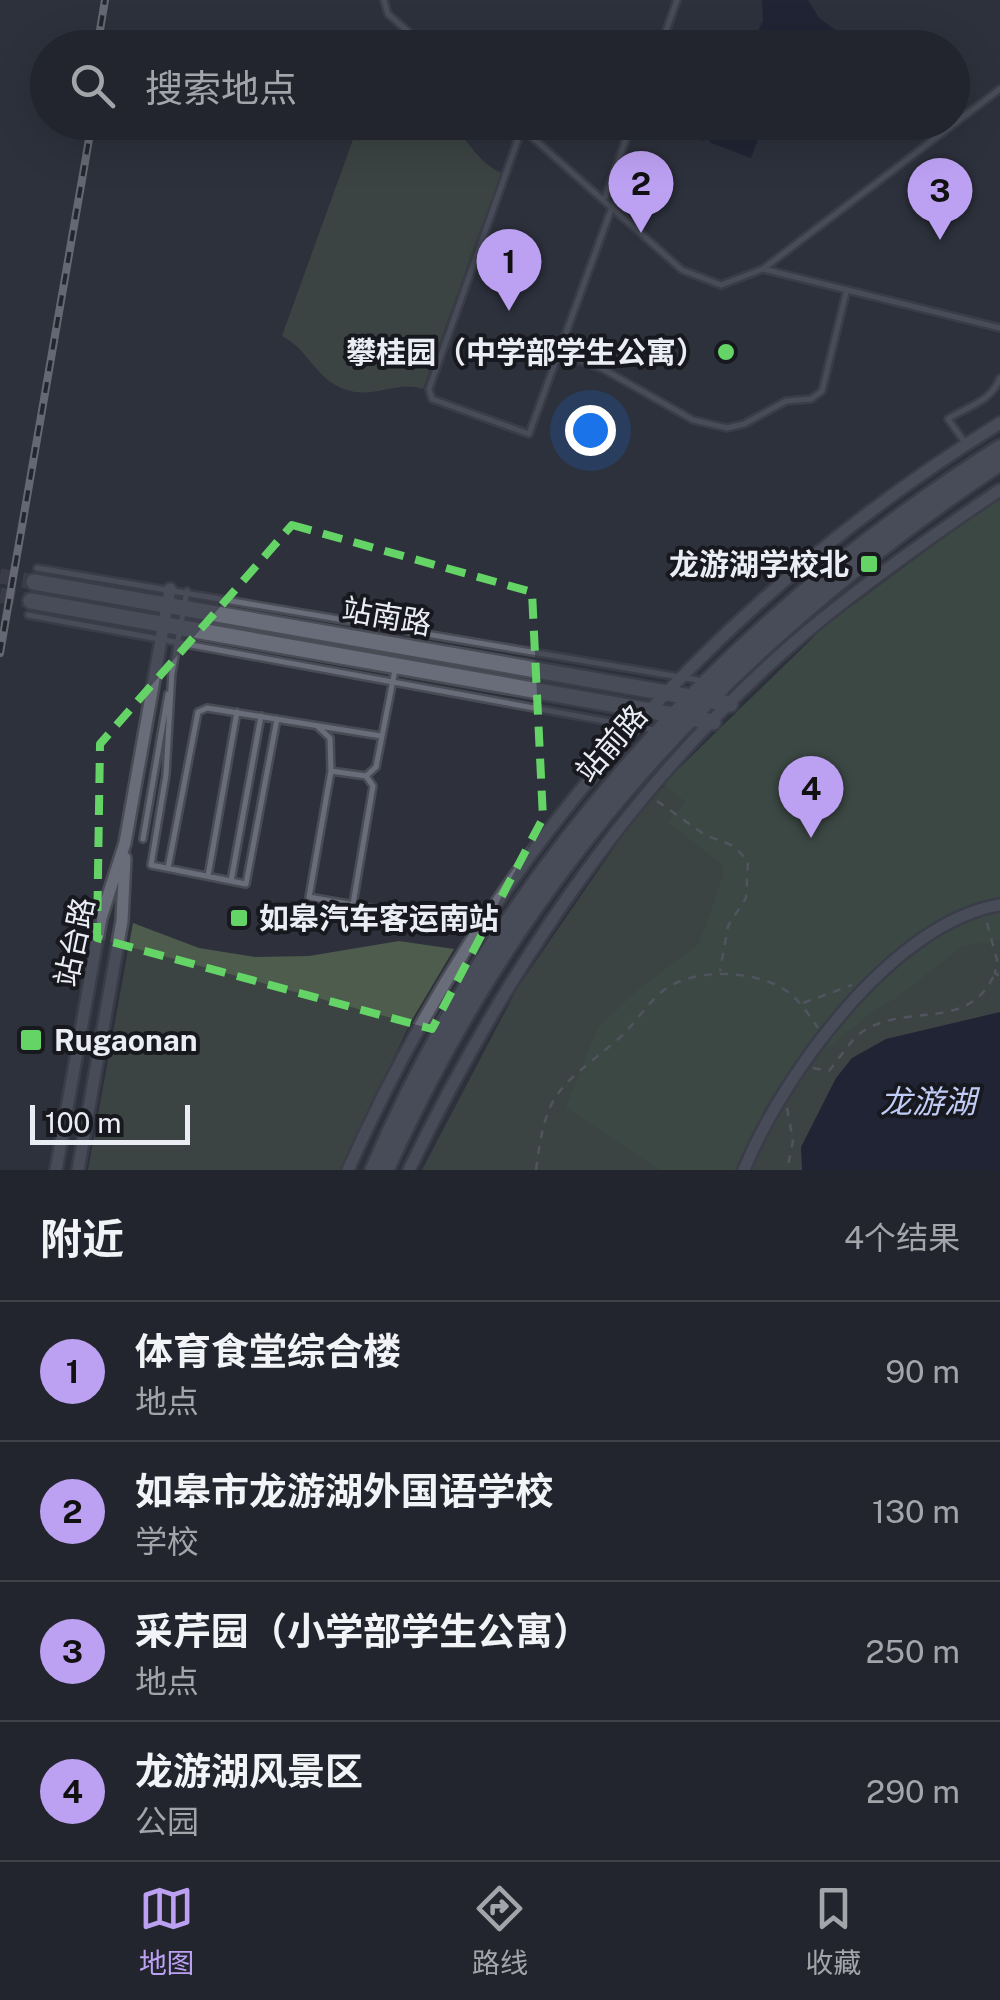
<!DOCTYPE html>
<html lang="zh">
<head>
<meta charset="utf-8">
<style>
  body { margin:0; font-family:"Public Sans","Noto Sans SC",sans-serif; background:#2e3139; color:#f1f3f6 }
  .scale { position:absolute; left:30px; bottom:25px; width:160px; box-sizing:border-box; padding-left:10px; border:5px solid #ebedf4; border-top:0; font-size:28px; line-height:35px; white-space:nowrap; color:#ebedf4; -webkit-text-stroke:8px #18191e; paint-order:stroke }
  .you { position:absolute; left:590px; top:430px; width:35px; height:35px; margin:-25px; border:8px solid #fff; border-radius:50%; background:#1a73e8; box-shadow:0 0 0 15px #1a73e833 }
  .badge { display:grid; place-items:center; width:65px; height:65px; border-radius:50%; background:#bca0f2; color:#111; font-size:32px; font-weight:700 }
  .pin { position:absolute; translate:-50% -82px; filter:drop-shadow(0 2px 5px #0008) }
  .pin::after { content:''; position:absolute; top:52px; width:35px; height:30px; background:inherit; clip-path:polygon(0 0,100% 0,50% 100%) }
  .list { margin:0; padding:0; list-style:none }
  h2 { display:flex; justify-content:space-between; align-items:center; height:130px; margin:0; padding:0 40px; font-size:42px }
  h2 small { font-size:32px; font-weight:400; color:#a2a5aa }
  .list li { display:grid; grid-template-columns:65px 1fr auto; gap:30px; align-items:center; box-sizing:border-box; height:140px; padding:0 40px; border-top:2px solid #3f4249 }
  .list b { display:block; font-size:38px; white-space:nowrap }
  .list p { margin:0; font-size:32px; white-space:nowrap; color:#a2a5aa }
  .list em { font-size:32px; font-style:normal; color:#a2a5aa }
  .icon { flex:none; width:55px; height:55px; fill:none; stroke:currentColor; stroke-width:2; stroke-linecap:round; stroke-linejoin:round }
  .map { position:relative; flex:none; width:1000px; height:1170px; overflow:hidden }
  .search { position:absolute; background:#22252d; box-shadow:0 10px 40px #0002; left:30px; right:30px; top:30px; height:110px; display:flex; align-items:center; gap:25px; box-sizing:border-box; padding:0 35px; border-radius:55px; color:#a2a5aa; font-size:38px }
  .sheet { height:690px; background:#22252d }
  nav { display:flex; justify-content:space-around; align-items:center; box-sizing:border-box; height:140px; border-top:2px solid #3f4249; background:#22252d; font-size:28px; color:#a2a5aa }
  nav a { display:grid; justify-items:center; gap:5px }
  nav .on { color:#bca0f2 }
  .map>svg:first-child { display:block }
  .green { fill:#4d5c4c }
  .forest { fill:#4f654e }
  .water { fill:#10152b }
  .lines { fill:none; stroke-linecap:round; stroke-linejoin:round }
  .secondary-tunnel { stroke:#4a4d58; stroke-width:15; stroke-dasharray:15 8; stroke-linecap:butt }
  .lane-casing { stroke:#494c55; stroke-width:10 }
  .street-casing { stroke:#494c55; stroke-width:16 }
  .secondary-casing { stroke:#494c55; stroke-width:20 }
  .path { stroke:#7b7e87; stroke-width:2.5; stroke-dasharray:8 8; stroke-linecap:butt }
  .lane { stroke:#696d7a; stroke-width:5 }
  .street { stroke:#696d7a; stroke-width:11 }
  .secondary { stroke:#696d7a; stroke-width:15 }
  .rail-casing { stroke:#a9abb4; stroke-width:8 }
  .rail { stroke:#18191e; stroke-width:4; stroke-dasharray:11; stroke-linecap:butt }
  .marked { fill:none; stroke:#65d467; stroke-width:8; stroke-dasharray:20 12; stroke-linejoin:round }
  .poi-dot { fill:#65d467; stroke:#18191e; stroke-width:4 }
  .labels { text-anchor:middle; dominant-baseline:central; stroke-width:8; stroke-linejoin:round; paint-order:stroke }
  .poi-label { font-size:30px; font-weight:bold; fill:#ebedf4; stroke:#18191e; text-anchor:end }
  .street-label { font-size:30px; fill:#ebedf4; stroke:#18191e }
  .water-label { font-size:32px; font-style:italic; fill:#c0ccf6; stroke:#18191e }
</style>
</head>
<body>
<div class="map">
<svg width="1000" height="1170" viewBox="0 0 1000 1170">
  <rect width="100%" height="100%" fill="#2e313c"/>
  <!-- green -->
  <path class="green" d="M359,123L379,130C392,122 402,122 418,122C472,122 462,153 501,173L423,389C397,380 375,399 347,390C315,380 309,349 282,336Z
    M1000,496V1170H422L518,987L640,810L825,626Z
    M133,923L199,948L255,957L309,956L399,941L454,949L410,1023L341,1170H88Z"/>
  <!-- forest -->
  <path class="forest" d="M1000,496V940L962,946L896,998L875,1009L772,1093L734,1170H660L566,1107L598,1028L640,988L699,944L723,876L722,864L668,822L686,802L663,784L825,626Z"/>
  <!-- water -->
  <path class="water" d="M762,0H808L819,18L846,38L843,47H750L763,21Z
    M653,123H764L751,158L709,142L716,130L706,127L704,141Z
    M1000,1012V1170H802L801,1147L836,1078L852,1058L886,1039Z"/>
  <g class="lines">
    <!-- secondary-tunnel -->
    <path class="secondary-tunnel" d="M0,576L34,582
      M0,595L31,601"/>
    <!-- lane casing -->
    <g class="lane-casing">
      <path id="lane" d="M384,0L388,14L427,48
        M660,48L677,0
        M515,122L682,270L721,285L763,269L1000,89
        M522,128L429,389L432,399L529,434L612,207
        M605,198L632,122
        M763,269L1000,328
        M559,353L603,369L693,420L727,428L744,424L786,401L811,399L822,391L846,293
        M966,444L948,419C968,406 991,402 1000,378
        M37,568L703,681
        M28,615L654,730
        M172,671L166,775L151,865L246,884L277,719
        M172,673L187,591
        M317,726L330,738L331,771L309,897L477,927L498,937
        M331,771L366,776
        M366,776L376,767L395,670
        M143,839L168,694
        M168,868L198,712L207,708L381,736
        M208,876L237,712
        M231,881L261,716
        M353,904L373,786L366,776"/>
    </g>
    <!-- street casing -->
    <g class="street-casing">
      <path id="street" d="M56,1170L101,918L125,843L170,589
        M78,1170L122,921L125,858
        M348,1170C486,859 710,602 1000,423
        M409,1170C506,970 633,779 804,634C866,582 933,535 1000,490
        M744,1170C782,1076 893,922 1000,905"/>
    </g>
    <!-- secondary casing -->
    <g class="secondary-casing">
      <path id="secondary" d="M34,582L730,704
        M31,601L713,722
        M373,1170C501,869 726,622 1000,448
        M386,1170C521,869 728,645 1000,463"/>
    </g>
    <!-- path -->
    <path class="path" d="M657,801L705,835L734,846L748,861L746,898L728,926L720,971
      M987,923L997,960L995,973L1000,976
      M803,1003L852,985
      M813,1068L829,1071C840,1058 851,1038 865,1030C910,1003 970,1032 995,973
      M787,1108L793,1141L787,1170
      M536,1170C546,1089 558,1090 617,1040C634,1026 646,1004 664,990C693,968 751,970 782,988C798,998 807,1012 818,1028"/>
    <!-- lane -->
    <use href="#lane" class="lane"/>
    <!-- street -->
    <use href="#street" class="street"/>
    <!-- secondary -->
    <use href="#secondary" class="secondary"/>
    <!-- rail casing -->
    <g class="rail-casing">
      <path id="rail" d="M97,48L105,0
        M0,653L92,122"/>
    </g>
    <!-- rail -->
    <use href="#rail" class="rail"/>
  </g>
  <!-- marked area -->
  <path d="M0 0H1000V1170H0ZM292,525L532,592L543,818L432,1029L97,938L100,744Z" fill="#2e313c" fill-opacity=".55" fill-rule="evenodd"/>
  <path class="marked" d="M292,525L532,592L543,818L432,1029L97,938L100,744Z"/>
  <!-- markers -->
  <g class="poi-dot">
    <circle cx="726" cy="352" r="10"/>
    <rect x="859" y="554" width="20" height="20" rx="5"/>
    <rect x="229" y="908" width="20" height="20" rx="5"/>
    <rect x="19" y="1028" width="24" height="24" rx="5"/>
  </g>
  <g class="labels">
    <!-- poi labels -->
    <g class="poi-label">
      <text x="706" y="352">攀桂园（中学部学生公寓）</text>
      <text x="849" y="564">龙游湖学校北</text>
      <text x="259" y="918" text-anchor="start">如皋汽车客运南站</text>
      <text x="54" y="1040" text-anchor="start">Rugaonan</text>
    </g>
    <!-- street labels -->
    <g class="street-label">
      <text transform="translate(387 616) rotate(10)">站南路</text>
      <text transform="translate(611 743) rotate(-49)">站前路</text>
      <text transform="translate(74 942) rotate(-78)">站台路</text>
    </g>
    <!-- water labels -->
    <g class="water-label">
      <text x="928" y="1101">龙游湖</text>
    </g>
  </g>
</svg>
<div class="scale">100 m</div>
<div class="you"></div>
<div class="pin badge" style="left:509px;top:311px">1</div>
<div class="pin badge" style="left:641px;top:233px">2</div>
<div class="pin badge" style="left:940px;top:240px">3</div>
<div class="pin badge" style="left:811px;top:838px">4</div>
<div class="search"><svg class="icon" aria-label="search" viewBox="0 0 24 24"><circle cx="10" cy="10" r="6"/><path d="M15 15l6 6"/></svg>搜索地点</div>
</div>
<section class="sheet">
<h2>附近<small>4个结果</small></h2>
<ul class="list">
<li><span class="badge">1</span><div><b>体育食堂综合楼</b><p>地点</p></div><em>90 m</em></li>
<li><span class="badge">2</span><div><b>如皋市龙游湖外国语学校</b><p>学校</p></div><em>130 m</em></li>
<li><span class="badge">3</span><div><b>采芹园（小学部学生公寓）</b><p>地点</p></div><em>250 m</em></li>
<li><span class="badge">4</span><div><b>龙游湖风景区</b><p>公园</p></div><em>290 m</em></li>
</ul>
</section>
<nav>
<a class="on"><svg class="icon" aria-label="map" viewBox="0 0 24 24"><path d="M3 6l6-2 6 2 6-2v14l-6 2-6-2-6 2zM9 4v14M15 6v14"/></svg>地图</a>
<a><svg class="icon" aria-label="directions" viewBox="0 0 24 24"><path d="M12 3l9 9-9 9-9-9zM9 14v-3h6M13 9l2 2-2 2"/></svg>路线</a>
<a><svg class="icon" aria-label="saved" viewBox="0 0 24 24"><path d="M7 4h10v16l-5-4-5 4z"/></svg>收藏</a>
</nav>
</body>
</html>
